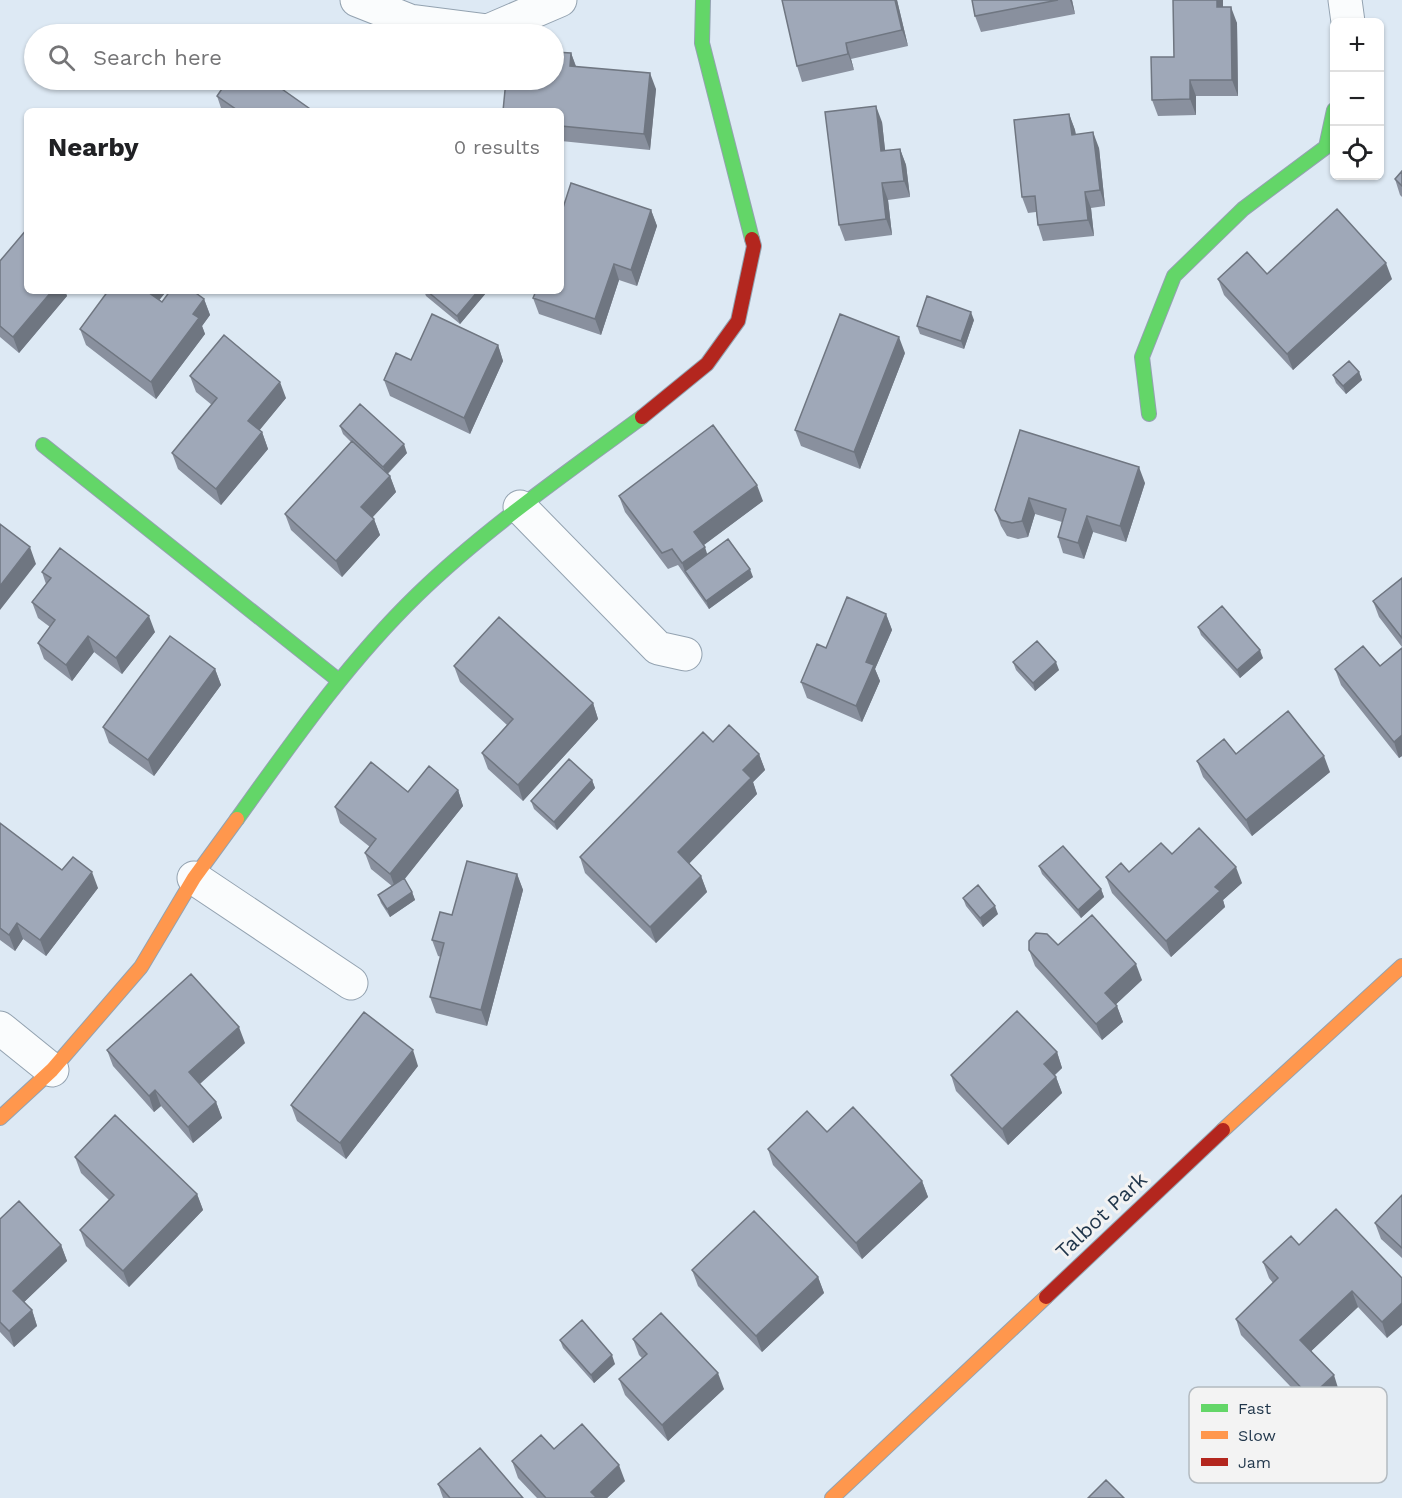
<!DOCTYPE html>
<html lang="en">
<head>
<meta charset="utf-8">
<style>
  body { margin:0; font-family:"Work Sans",sans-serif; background:#f2f2f2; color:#202124 }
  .controls { position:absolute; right:18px; top:18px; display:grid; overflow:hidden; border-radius:9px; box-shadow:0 2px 4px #0004 }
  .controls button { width:54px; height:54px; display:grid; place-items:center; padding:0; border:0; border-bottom:2px solid #e0e0e0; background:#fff; color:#202124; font:30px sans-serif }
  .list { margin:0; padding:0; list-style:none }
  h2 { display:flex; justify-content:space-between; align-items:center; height:78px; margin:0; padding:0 24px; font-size:26px }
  h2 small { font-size:20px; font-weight:400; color:#757577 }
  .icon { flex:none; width:33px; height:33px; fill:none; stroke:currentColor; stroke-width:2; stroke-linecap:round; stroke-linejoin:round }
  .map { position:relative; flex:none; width:1402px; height:1498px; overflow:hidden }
  .search { position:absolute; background:#fff; box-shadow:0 2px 4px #0004; left:24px; top:24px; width:540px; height:66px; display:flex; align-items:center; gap:15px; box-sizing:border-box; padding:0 21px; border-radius:33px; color:#757577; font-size:22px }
  .panel { position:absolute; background:#fff; box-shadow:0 2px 4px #0004; left:24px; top:108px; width:540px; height:186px; border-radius:9px }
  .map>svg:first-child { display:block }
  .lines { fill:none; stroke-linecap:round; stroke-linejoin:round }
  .street-casing { stroke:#93a2b0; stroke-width:35 }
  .fast-casing { stroke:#93a2b0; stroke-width:16 }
  .slow-casing { stroke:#93a2b0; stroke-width:16 }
  .jam-casing { stroke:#93a2b0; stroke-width:16 }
  .street { stroke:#fafcfd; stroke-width:33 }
  .fast { stroke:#63d668; stroke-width:14 }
  .slow { stroke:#ff974d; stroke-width:14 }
  .jam { stroke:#b3261e; stroke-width:14 }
  .wall { fill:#89909e }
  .shaded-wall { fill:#6f7681 }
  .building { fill:#9fa8b8; stroke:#6f7681; stroke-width:1.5 }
  .labels { text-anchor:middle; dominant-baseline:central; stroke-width:6; stroke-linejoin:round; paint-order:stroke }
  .street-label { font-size:21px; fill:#1f354a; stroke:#f3f3f3 }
  .key { fill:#f3f3f3; stroke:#b3bac0; stroke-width:1.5 }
  .key-label { font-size:16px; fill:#1f354a }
</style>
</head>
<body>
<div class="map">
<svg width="1402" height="1498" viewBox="0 0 1402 1498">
  <rect width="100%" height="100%" fill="#dde9f4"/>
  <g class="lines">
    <!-- street casing -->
    <g class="street-casing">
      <path id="street" d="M357,0L410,21L488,31L560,0
        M1345,0L1348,22
        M520,507L658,648L685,654
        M194,878L351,983
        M0,1028L52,1070"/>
    </g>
    <!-- fast casing -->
    <g class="fast-casing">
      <path id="fast" d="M703,0L702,43L752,239
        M1149,414L1142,357L1174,276L1243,209L1326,147L1334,110
        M43,445L338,680
        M237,819C293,741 348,662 417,595C485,529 565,474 642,417"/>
    </g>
    <!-- slow casing -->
    <g class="slow-casing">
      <path id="slow" d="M0,1118L52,1070L141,967L194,878L237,819
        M1223,1130L1402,966
        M832,1498L1046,1297"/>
    </g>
    <!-- jam casing -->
    <g class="jam-casing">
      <path id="jam" d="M642,417L707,364L738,321L754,246L752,239
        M1046,1297L1223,1130"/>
    </g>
    <!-- street -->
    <use href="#street" class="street"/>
    <!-- fast -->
    <use href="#fast" class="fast"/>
    <!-- slow -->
    <use href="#slow" class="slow"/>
    <!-- jam -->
    <use href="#jam" class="jam"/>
  </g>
  <!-- wall -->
  <path class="wall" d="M782,0H897L908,46L851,59L854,70L802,82L797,66Z
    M972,0H1072L1075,14L981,32L975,16Z
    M1173,0H1223V7L1237,23L1238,96H1196V115L1158,116L1152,100L1174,57Z
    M571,53L576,66L656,89L650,150L561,141V111L554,80Z
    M217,96L313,111H222Z
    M1069,114L1075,130L1076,134L1099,148L1105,206L1091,208L1094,236L1043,241L1038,225L1036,212L1028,213L1022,197Z
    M882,122L885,151L900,149L906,165L910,197L888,200L892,235L845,241L839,225Z
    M1402,171V197L1400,195L1395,179Z
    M651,210L657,226L637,286L619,280L601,335L539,314L533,298Z
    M0,261L27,291H65L67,296L19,353L0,337Z
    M1267,274L1392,279L1293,370L1224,295L1218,279Z
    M424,291H486V293L460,324L426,296Z
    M165,293L159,300L162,302L204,299L210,315L202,326L205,334L156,399L86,345L80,329Z
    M974,320L964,349L920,334L917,326Z
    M498,345L503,361L470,434L390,396L384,380L411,360Z
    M905,353L860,469L801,446L795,430Z
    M1359,372L1362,380L1346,394L1336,383L1333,375Z
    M190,376L286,398L259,430L262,432L268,449L221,505L178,469L172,453L212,405L196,392Z
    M340,426L407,453L388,474L390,476L396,492L373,517L380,535L342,577L291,530L285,514L351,442L343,434Z
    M1020,430L1145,483L1126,542L1093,532L1084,559L1063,553L1058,537L1062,522L1035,514L1028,537L1018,539L1007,536L1001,526L995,510Z
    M619,496L763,501L703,545L707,555L753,577L709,609L678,565L668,569L625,512Z
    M42,572L155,632L122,674L94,652L72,681L44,659L38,643L50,627L38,618L32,602L46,584Z
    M1402,578V647L1379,617L1373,601Z
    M886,614L892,630L875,669L880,681L862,722L807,698L801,682L826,648Z
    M1198,627L1263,658L1240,678L1201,635Z
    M1402,648V756L1399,758L1341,685L1335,669L1380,666Z
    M1013,662L1059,670L1035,691L1016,670Z
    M454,666L593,703L598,719L523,801L488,769L482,753L507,725L460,682Z
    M215,669L221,685L154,776L109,743L103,727Z
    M713,742L759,754L765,770L753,782L757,794L689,863L701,876L707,892L656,943L585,873L580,857Z
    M1236,754L1330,772L1252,836L1203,777L1197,761Z
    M592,780L595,788L557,830L534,809L531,801Z
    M458,790L463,806L404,879L412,892L415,900L390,917L381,903L378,895L392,886L371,869L365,853L370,847L340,823L335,807L408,792Z
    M0,823L62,870L98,888L46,956L23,939L15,951L0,940Z
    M1172,854L1242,883L1223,900L1225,907L1171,957L1112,893L1106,877L1129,872Z
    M1039,866L1101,889L1104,897L1081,918L1042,874Z
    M517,874L523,890L487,1026L436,1013L430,997L441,957L438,956L432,940L452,915Z
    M963,898L998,914L983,927L966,906Z
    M1058,945L1142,980L1116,1004L1123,1022L1102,1040L1035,966L1029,950Z
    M245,1043L200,1084L216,1102L222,1118L193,1143L161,1106L154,1112L113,1066L107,1050Z
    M1057,1052L1062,1068L1055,1075L1056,1077L1062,1093L1008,1145L956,1091L951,1075Z
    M418,1066L346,1159L297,1121L291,1105Z
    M827,1132L922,1181L928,1197L862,1259L773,1165L768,1149Z
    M75,1157L197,1194L203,1210L129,1287L86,1246L80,1230L109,1200L81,1173Z
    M1402,1195V1258L1381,1239L1375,1223Z
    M0,1219L61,1245L67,1261L24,1302L32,1310L37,1326L14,1347L0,1332Z
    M1299,1245L1402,1278L1387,1338L1358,1307L1311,1351L1339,1391L1316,1413L1241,1335L1236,1319L1273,1283L1269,1278L1263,1262Z
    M692,1270L818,1277L824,1293L762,1352L698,1286Z
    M633,1339L724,1389L668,1441L625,1395L619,1379L642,1358L639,1355Z
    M560,1340L615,1364L594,1383L563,1348Z
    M554,1449L625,1481L607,1498H537L518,1478L512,1461Z
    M438,1484L523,1498H443Z"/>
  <!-- shaded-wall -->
  <path class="shaded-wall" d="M895,0H897L908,46L902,30Z
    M1070,0H1072L1075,14Z
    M1217,0H1223V23L1217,7Z
    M1231,7L1237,23L1238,96L1232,80Z
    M846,43L851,59L854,70L848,54Z
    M571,53L577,70L570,66Z
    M650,73L656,89L650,150L644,134Z
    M1190,80L1196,96V115L1190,99Z
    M876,106L882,122L887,167L881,151Z
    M1069,114L1075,130L1077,151L1072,135Z
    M1093,132L1099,148L1105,206L1100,190Z
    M900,149L906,165L910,197L904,181Z
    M882,183L888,200L892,235L886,219Z
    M1085,192L1091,208L1094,236L1088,220Z
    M651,210L657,226L637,286L631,270Z
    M1386,263L1392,279L1293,370L1287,354Z
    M614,264L619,280L601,335L595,319Z
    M52,291H65L67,296L19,353L13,337Z
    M148,291H164L165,293L153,308L148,292Z
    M478,291H486V293L460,324L457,316Z
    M204,299L210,315L202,326L205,334L156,399L151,382L193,314Z
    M971,312L974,320L964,349L961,341Z
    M899,337L905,353L860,469L854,452Z
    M498,345L503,361L470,434L464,418Z
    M1359,372L1362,380L1346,394L1343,386Z
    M280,382L286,398L254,437L248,421Z
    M262,432L268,449L221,505L216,489Z
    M404,444L407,453L386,475L383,467Z
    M1139,467L1145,483L1126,542L1120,526Z
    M390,476L396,492L367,523L361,507Z
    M757,485L763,501L700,548L694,532Z
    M1029,498L1035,514L1028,537L1022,521Z
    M1087,516L1093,532L1084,559L1078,543Z
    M374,519L380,535L342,577L336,561Z
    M30,547L36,564L0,610V586Z
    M705,547L710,563L685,571L688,579L682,563Z
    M750,569L753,577L709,609L706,601Z
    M886,614L892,630L875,669L880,681L862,722L856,706L866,662Z
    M149,616L155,632L122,674L116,658Z
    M88,636L94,652L72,681L66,665Z
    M1260,650L1263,658L1240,678L1237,670Z
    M1056,662L1059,670L1035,691L1033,683Z
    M215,669L221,685L154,776L148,760Z
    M593,703L598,719L523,801L518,785Z
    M1402,735V756L1399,758L1394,742Z
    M759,754L765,770L753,782L757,794L684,869L678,852L743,770Z
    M1324,756L1330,772L1252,836L1246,820Z
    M592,780L595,788L557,830L554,822Z
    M458,790L463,806L396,890L390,874Z
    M1236,867L1242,883L1223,900L1225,907L1171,957L1166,941L1215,887Z
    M92,872L98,888L46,956L40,940Z
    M517,874L523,890L487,1026L481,1010Z
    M701,876L707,892L656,943L650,927Z
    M1101,889L1104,897L1081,918L1078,910Z
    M412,892L415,900L390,917L387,909Z
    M995,906L998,914L983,927L980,918Z
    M17,923L23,939L15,951L9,935Z
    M1136,964L1142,980L1111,1009L1105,993Z
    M1117,1006L1123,1022L1102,1040L1096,1024Z
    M239,1027L245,1043L195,1088L189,1072Z
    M413,1050L418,1066L346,1159L340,1143Z
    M1057,1052L1062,1068L1049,1080L1044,1064Z
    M1056,1077L1062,1093L1008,1145L1002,1129Z
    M155,1090L161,1106L154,1112L149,1096Z
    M216,1102L222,1118L193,1143L188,1127Z
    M922,1181L928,1197L862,1259L856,1243Z
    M197,1194L203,1210L129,1287L123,1271Z
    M61,1245L67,1261L19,1307L13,1291Z
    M818,1277L824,1293L762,1352L756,1336Z
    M1352,1291L1358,1307L1306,1356L1300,1340Z
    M1402,1303V1325L1387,1338L1382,1322Z
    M32,1310L37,1326L14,1347L9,1331Z
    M612,1355L615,1364L594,1383L591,1375Z
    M718,1373L724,1389L668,1441L662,1425Z
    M1334,1375L1339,1391L1316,1413L1310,1397Z
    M619,1465L625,1481L607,1498H593L591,1492Z"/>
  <!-- building -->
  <path class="building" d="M782,0H895L902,30L846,43L848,54L797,66Z
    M972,0H1058L975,16Z
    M1173,0H1217V7H1231L1232,80H1190V99L1152,100L1151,57H1174Z
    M554,52L571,53L570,66L650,73L644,134L561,126V111H503L506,80H554Z
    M228,80H269L313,111H237V110L217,96Z
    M876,106L881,151L900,149L904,181L882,183L886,219L839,225L825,112Z
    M1069,114L1072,135L1093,132L1100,190L1085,192L1088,220L1038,225L1035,196L1022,197L1014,120Z
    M1402,171V186L1395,179Z
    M571,183L651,210L631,270L614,264L595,319L533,298L536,291H561V214Z
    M1337,209L1386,263L1287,354L1218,279L1247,252L1267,274Z
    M27,229V291H52L13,337L0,326V261Z
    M108,291H148V292L162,302L170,291H193L204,299L193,314L199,318L151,382L80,329Z
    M427,291H478L457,316Z
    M927,296L971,312L961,341L917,326Z
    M432,314L498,345L464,418L384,380L396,353L411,360Z
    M840,314L899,337L854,452L795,430Z
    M224,335L280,382L248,421L262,432L216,489L172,453L217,398L190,376Z
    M1349,361L1359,372L1343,386L1333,375Z
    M360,404L404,444L383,467L340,426Z
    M713,425L757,485L694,532L705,547L682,563L672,549L662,553L619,496Z
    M1020,430L1139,467L1120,526L1087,516L1078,543L1058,537L1066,509L1029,498L1022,521L1012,523L1001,520L995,510Z
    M352,441L390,476L361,507L374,519L336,561L285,514Z
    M0,524L30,547L0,586Z
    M728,539L750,569L706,601L685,571Z
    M60,548L149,616L116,658L88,636L66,665L38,643L55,620L32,602L51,578L42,572Z
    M1402,578V638L1373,601Z
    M847,597L886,614L866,662L874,665L856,706L801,682L817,644L826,648Z
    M1222,606L1260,650L1237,670L1198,627Z
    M499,617L593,703L518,785L482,753L513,719L454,666Z
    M170,636L215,669L148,760L103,727Z
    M1037,641L1056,662L1033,683L1013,662Z
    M1363,646L1380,666L1402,648V735L1394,742L1335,669Z
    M1288,711L1324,756L1246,820L1197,761L1224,739L1236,754Z
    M729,725L759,754L743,770L751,778L678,852L701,876L650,927L580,857L703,732L713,742Z
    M569,759L592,780L554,822L531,801Z
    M371,762L408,792L429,766L458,790L390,874L365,853L376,839L335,807Z
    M0,823L62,870L73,857L92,872L40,940L17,923L9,935L0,928Z
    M1199,828L1236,867L1215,887L1220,891L1166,941L1106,877L1121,863L1129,872L1161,843L1172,854Z
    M1063,846L1101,889L1078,910L1039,866Z
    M467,861L517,874L481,1010L430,997L444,943L432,940L440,912L452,915Z
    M404,878L412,892L387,909L378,895Z
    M978,885L995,906L980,918L963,898Z
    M1092,915L1136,964L1105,993L1117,1006L1096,1024L1029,950V941L1036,933L1047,934L1058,945Z
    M191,974L239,1027L189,1072L216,1102L188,1127L155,1090L149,1096L107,1050Z
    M1017,1011L1057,1052L1044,1064L1056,1077L1002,1129L951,1075Z
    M364,1012L413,1050L340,1143L291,1105Z
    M853,1107L922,1181L856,1243L768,1149L807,1111L827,1132Z
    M115,1115L197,1194L123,1271L80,1230L114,1195L75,1157Z
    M1402,1195V1248L1375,1223Z
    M19,1201L61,1245L13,1291L32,1310L9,1331L0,1322V1219Z
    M1336,1209L1402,1278V1303L1382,1322L1352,1291L1300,1340L1334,1375L1310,1397L1236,1319L1278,1278L1263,1262L1291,1236L1299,1245Z
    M754,1211L818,1277L756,1336L692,1270Z
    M661,1313L718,1373L662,1425L619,1379L647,1354L633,1339Z
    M582,1320L612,1355L591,1375L560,1340Z
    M582,1424L619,1465L591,1492L596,1497L594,1498H546L512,1461L541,1435L554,1449Z
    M480,1448L523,1498H450L438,1484Z
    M1106,1480L1124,1498H1088Z"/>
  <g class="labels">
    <!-- street labels -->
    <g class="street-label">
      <text transform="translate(1101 1215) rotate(-43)">Talbot Park</text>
    </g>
  </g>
  <!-- legend -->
  <rect x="1189" y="1387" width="198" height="96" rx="9" class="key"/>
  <rect x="1201" y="1404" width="27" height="8" fill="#63d668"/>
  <rect x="1201" y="1431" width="27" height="8" fill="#ff974d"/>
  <rect x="1201" y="1458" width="27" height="8" fill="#b3261e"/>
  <g class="key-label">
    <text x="1238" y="1414">Fast</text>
    <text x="1238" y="1441">Slow</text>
    <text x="1238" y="1468">Jam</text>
  </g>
</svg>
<div class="controls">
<button>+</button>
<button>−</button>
<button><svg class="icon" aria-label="locate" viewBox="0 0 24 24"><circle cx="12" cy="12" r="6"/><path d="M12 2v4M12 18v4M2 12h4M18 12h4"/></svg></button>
</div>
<div class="search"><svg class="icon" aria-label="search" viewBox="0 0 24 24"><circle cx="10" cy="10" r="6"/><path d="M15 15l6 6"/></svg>Search here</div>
<section class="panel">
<h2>Nearby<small>0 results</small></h2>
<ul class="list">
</ul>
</section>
</div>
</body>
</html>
